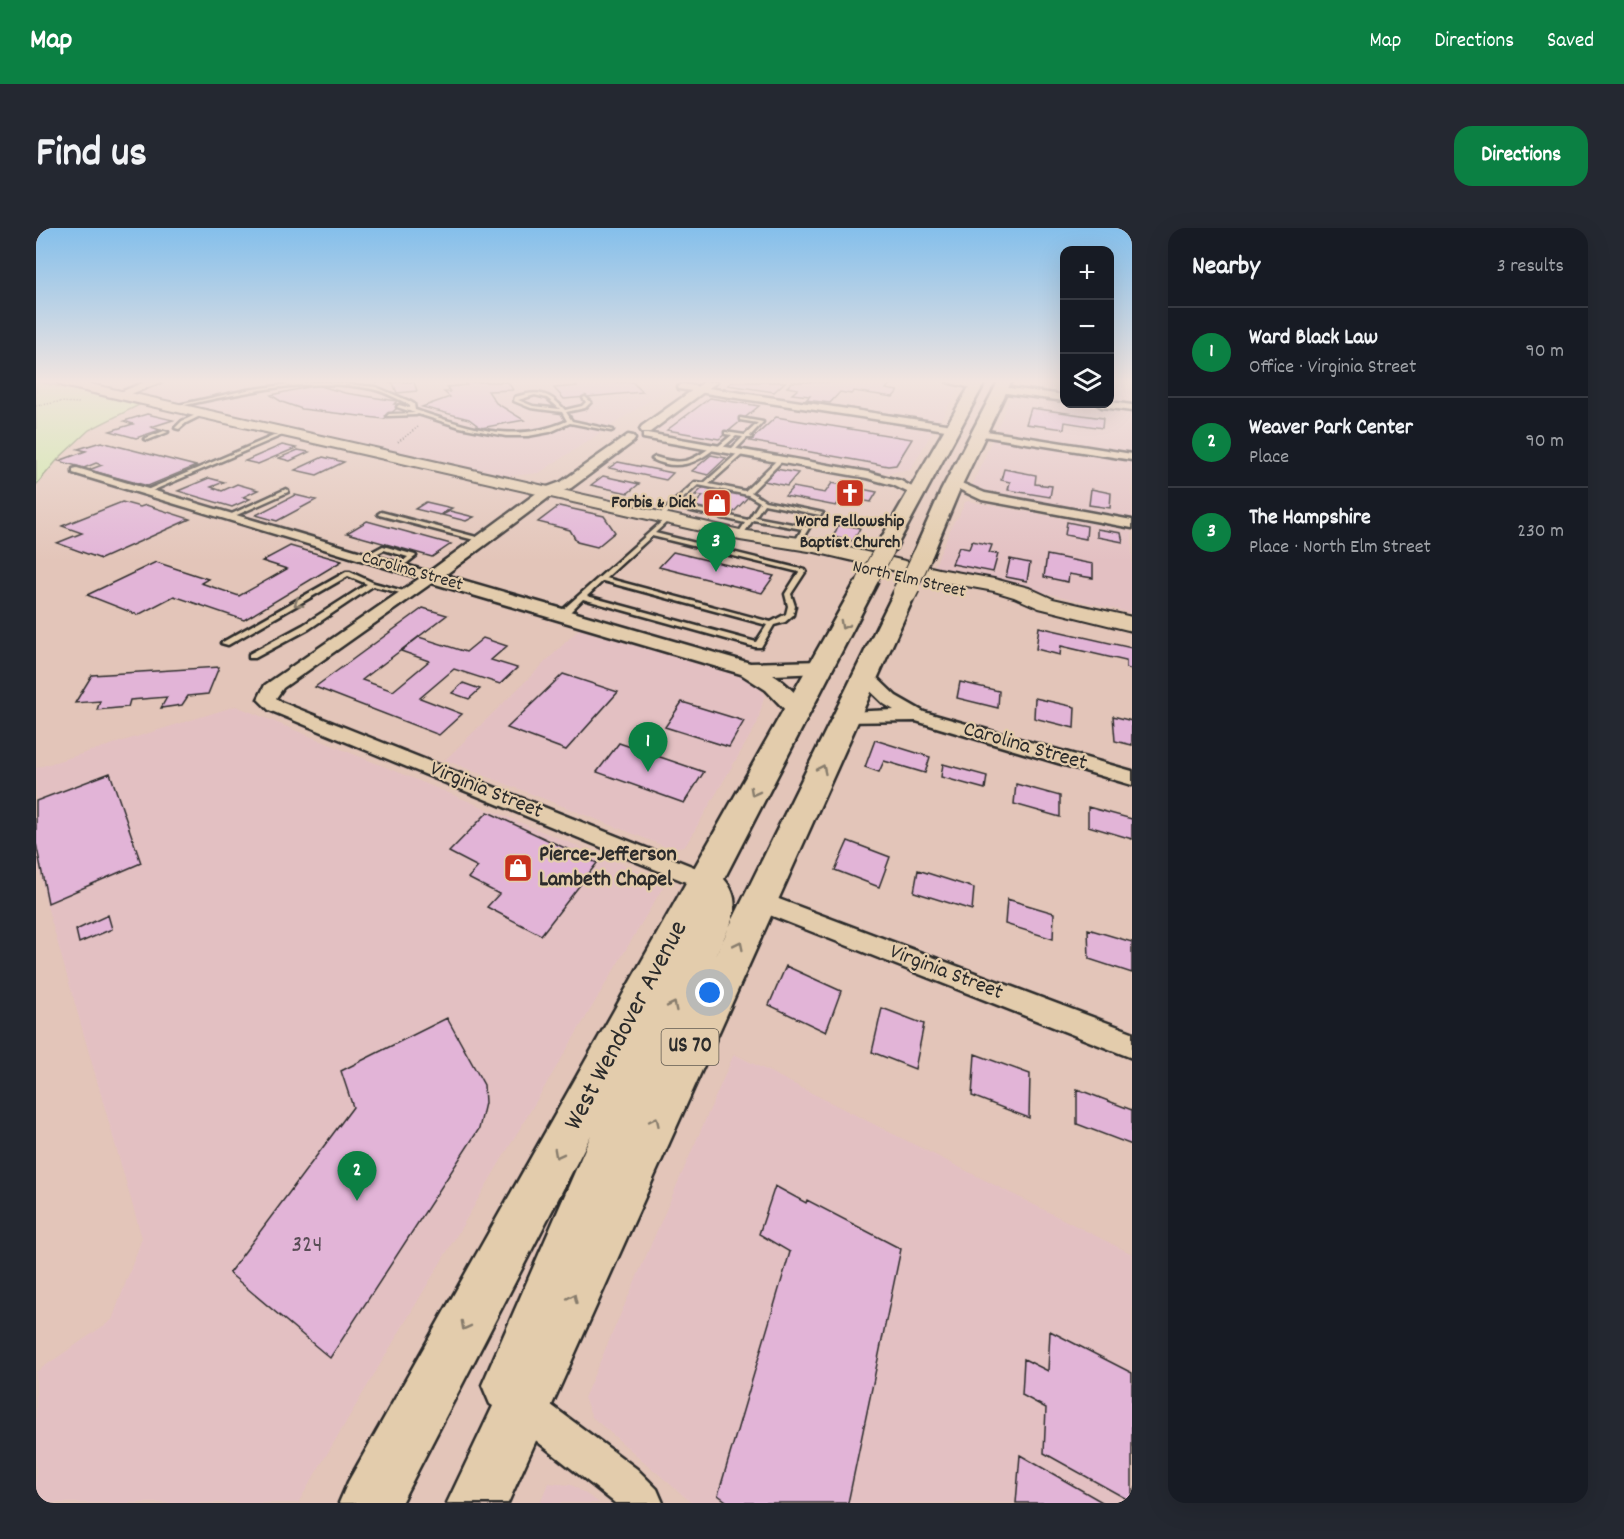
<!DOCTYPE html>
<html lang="en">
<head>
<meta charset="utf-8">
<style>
  body { margin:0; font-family:Dekko,sans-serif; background:#242831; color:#f1f3f6 }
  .controls { position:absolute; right:18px; top:18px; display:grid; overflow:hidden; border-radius:12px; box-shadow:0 6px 24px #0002 }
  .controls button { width:54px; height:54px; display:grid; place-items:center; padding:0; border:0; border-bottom:2px solid #363941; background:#171b24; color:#f1f3f6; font:30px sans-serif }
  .you { position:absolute; left:674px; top:765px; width:21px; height:21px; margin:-15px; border:4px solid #fff; border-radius:50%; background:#1a73e8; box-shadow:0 0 0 9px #1a73e833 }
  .badge { display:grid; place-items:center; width:39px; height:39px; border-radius:50%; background:#0b8043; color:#fff; font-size:20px; font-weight:700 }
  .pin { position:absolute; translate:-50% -50px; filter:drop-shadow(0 2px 3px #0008) }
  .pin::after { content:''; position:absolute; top:32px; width:21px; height:18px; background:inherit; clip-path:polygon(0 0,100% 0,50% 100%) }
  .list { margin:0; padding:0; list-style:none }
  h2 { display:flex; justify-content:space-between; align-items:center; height:78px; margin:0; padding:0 24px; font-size:26px }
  h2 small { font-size:20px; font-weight:400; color:#9ea1a6 }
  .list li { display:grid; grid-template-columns:39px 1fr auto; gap:18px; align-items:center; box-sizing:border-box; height:90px; padding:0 24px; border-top:2px solid #363941 }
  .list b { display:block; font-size:22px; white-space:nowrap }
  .list p { margin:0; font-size:20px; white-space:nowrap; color:#9ea1a6 }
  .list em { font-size:20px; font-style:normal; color:#9ea1a6 }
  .icon { flex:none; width:33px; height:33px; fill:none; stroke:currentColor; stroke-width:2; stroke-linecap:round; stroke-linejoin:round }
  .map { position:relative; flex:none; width:1096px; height:1275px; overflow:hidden; border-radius:18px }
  header { display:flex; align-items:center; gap:36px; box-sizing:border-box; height:84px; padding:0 30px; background:#0b8043; color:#fff }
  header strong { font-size:28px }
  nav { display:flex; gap:33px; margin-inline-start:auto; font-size:21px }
  .intro { display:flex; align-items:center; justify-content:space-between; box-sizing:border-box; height:144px; padding:0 36px }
  h1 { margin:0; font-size:42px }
  .button { padding:15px 27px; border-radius:18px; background:#0b8043; color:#fff; font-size:21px; font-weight:700 }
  main { display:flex; gap:36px; padding:0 36px }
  aside { flex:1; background:#171b24; border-radius:18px; box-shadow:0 6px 24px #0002 }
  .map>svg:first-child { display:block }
  .built { fill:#e3c0c2 }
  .green { fill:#caeaa2; stroke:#7a8a66; stroke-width:1.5 }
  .building { fill:#e2b4d7; stroke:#2b2b2b; stroke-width:1.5 }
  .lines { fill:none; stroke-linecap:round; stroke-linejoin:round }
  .service-casing { stroke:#2b2b2b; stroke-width:5 }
  .minor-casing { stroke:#2b2b2b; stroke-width:5 }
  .tertiary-casing { stroke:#2b2b2b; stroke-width:5 }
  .secondary-casing { stroke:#2b2b2b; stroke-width:4 }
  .trunk-casing { stroke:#2b2b2b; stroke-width:5 }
  .path { stroke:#2b2b2b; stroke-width:1.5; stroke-dasharray:1 2; stroke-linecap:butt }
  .service { fill:#e3ccac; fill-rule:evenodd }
  .minor { fill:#e3ccac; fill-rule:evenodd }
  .tertiary { fill:#e3ccac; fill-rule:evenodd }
  .secondary { fill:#e3ccac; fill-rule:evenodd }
  .trunk { fill:#e3ccac; fill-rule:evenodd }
  .trunk-bridge-far1-casing { stroke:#2b2b2b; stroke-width:21; stroke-linecap:butt }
  .trunk-bridge-casing { stroke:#2b2b2b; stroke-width:27; stroke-linecap:butt }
  .trunk-bridge-far1 { stroke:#e3ccac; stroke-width:19 }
  .trunk-bridge { stroke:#e3ccac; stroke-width:24 }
  .oneway { stroke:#877c6c }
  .labels { text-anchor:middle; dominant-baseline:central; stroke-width:4.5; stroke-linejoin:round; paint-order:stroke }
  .far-poi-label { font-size:18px; font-weight:bold; fill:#2b2b2b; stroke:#e3ccac; text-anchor:end }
  .far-street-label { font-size:18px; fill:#2b2b2b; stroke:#e3ccac }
  .shield { fill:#e3ccac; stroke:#625b52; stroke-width:1.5 }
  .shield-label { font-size:21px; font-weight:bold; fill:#2b2b2b }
  .street-label { font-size:22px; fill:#2b2b2b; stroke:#e3ccac }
  .poi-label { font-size:22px; font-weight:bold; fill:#2b2b2b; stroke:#e3ccac; text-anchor:start }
  .near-number-label { font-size:24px; fill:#594d56 }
  .near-street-label { font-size:27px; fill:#2b2b2b; stroke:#e3ccac }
</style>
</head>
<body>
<header>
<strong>Map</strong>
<nav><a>Map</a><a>Directions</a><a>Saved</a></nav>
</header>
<div class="intro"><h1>Find us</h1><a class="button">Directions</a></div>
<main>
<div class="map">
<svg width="1096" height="1275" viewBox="0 0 1096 1275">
  <rect width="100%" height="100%" fill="#e3c5b9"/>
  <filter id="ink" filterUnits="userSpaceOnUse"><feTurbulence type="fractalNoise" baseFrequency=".0167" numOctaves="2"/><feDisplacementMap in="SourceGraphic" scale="12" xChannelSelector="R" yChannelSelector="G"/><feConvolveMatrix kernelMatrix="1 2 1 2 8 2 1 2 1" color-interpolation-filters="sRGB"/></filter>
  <g filter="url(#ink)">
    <!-- built -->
    <path class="built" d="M130,154H642L503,245L474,248L110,168L108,165L110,162Z
      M687,154H886L924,159L903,194L679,160Z
      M1074,154H1080L1094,161V173H1074Z
      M670,167L897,203L874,242L851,245L833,243L623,203L622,200Z
      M975,167L1096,183V225L960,203Z
      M961,211L1096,233V290L938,260L936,258L956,212Z
      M932,273L1096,303V385L898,339L918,293L923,288L929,274Z
      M543,401L706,449L718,455L729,466L721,496L650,617L636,621L409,532Z
      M200,478L630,654L262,1275H0V1144L76,1092L106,1010L11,678L0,629V540Z
      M698,826L1096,1026V1275H656L556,1189L548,1170Z
      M512,1255L536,1257L564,1275H504Z"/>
    <!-- green -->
    <path class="green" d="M0,154H4L103,177L53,202L23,230L0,257Z"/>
    <!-- building -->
    <path class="building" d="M338,154H378L381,163L361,165L357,155Z
      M429,154H472L477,162L452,163L460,175L488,192L445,200L433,191L386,179L414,169L408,164H414L411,159L431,157Z
      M538,154H596L607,164L528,171L518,160L541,158Z
      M696,154H749L738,164L692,157Z
      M756,154H840L854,156L850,161L862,163L857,169L818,163L815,166L804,164L794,175L770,172L774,168L756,166L762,161L751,159Z
      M281,157L309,165L361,173L358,176H366L348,191L266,181L246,174L235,167Z
      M674,170L723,178L683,211L631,202Z
      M995,180L1067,190L1066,200L1029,194L1028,201L990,196Z
      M111,186L137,192L115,199L124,202L100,210L74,203L97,196L88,193Z
      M740,189L783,196L876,211L860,237L852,238L714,213Z
      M65,214L160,238L112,258L53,242L66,237L60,235L48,240L23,233L50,223L42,221Z
      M246,217L260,220L222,236L209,233Z
      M262,222L273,224L254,233L243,230Z
      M675,227L690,230L672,247L656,243Z
      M287,229L308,234L281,247L259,242Z
      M582,234L637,245L630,252L573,240Z
      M740,241L762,245L751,258L728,253Z
      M968,241L1000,247L999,256L1016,258L1014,269L972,262L974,254L965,252Z
      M567,248L603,256L592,265L555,257Z
      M173,250L188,254L175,259L186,263L201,256L222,262L207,269L214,271L196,279L142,263Z
      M796,255L841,264L835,274L807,269L800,278L749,268L757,259L789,265Z
      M668,259L713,268L695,287L656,279L667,268L659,267Z
      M1055,261L1075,265L1074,280L1053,277Z
      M259,267L280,272L241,293L220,287Z
      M86,274L104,279L110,277L154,291L65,331L21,315L46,305L26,298Z
      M390,274L416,280L404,287L379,281Z
      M523,278L568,288L579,304L561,319L541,314L534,302L502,294Z
      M414,283L438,289L430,293L406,287Z
      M331,293L415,316L396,329L311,305Z
      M1031,294L1051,298L1050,311L1029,307Z
      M803,296L824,300L817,313L797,309Z
      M1061,301L1085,305L1087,314L1061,309Z
      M936,313L956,317L953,325L962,326L957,344L916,336L923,319L933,321Z
      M254,318L306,333L208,392L138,368L102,387L51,367L120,334L172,351L165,355L203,368L251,341L226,333Z
      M637,324L738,348L726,365L623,339Z
      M1011,327L1057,336V350L1033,346L1032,354L1008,349Z
      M974,331L994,335L991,353L970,349Z
      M387,380L411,387L326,452L357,463L393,433L365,423L383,409L430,424L447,410L471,418L455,432L481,440L464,456L418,441L384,470L426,486L403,507L279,459Z
      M1003,399L1096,420V442L1090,440V433L1025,418L1024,427L1000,421Z
      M183,439L172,466L152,468L146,477L125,480L131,469L94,472L92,479L61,482L64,473L39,475L56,447Z
      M527,446L582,464L530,522L471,500Z
      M924,454L963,463L962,480L921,470Z
      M427,455L444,461L433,471L416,465Z
      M999,470L1039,479L1038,500L998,490Z
      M646,474L708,493L693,519L629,499Z
      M1077,488L1096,493V517L1079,513Z
      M839,512L894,529L889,545L848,533L843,544L829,539Z
      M583,515L668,544L648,575L561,544Z
      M907,536L951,548L949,561L905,549Z
      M74,545L105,635L12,675L0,615V573Z
      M980,556L1024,568V589L978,576Z
      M1052,579L1096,591V611L1052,598Z
      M452,584L561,635L505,707L451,679L463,666L432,650L442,639L413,624Z
      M812,613L854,629L843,659L799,642Z
      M882,642L938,660L936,682L878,664Z
      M971,671L1018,685L1017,711L969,696Z
      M72,687L76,701L43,715L40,702Z
      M1052,701L1096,714V745L1053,731Z
      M750,738L805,763L790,804L733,777Z
      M846,780L888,796L879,841L836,824Z
      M411,790L448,857L449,875L443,901L294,1130L193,1045L317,879L305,843Z
      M939,826L994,846L993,890L936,868Z
      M1041,861L1096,882V917L1041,896Z
      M739,958L770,975L771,972L865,1021L812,1275H693L682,1267L754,1024L723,1006Z
      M1014,1103L1096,1145V1274L1008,1225L1010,1180L986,1167L988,1131L1012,1143Z
      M984,1227L1068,1275H980Z"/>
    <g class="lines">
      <!-- service casing -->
      <g class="service-casing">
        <path id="service" d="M288,154L340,159L373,173L378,176L379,182C433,199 476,217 531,193L526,184L495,180L478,173L479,169C502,162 513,164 529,182L546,178L550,174L547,170L549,169L555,174L549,180L530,184L536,193L577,202L575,203L534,195L514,204L492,208H470L424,199L382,186L380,187L351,188L353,186L379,185L361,179L363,177L374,180V178L370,175C360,170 347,163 336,161C270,147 199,167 135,180L133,179L211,162L262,155ZM499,167L511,170L524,181L497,178L482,172Z
          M164,185L168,186L150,195L143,201L139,200L146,193Z
          M704,190L727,194L714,208L716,210H711L697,224L693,223L707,209L700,208L684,222H680V220L696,207L689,206V204L709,207L722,195L704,192Z
          M128,203L132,204L112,212L108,211Z
          M247,204L251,205L111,265L106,264Z
          M675,219L679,220C661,236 639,243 616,231L619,229C645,237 653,235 675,219Z
          M703,224L708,225L673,256L709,263L742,231H746V233L715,264L729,273L787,285L784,287L728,276L719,289L772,299L773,300L763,316L758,315L766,301L717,292L706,308L704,309L701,307L709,295L638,279L626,290L621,289L659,254L668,255ZM662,257L712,267L724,274L712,292L641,276Z
          M250,261L252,262V264L194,290L189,289Z
          M345,284L448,311L449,312L446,314L343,287L342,286Z
          M631,289L633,290V292L619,305L769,342L770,343L755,366L759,378L757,387L749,394L738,397L725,419H719L547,371L529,389H523V385ZM616,308L763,344L749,366L752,378L750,386L735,394L570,350ZM567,353L731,397L720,414L551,368Z
          M347,318L379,327L380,328L362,342L359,340L360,339L372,329L348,322L330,331L325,330Z
          M310,344H314L338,355L375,365L372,367L337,358L273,401L219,430H213V426L267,397L331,356L312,348L192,417L185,415Z"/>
      </g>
      <!-- minor casing -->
      <g class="minor-casing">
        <path id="minor" d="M911,154H933L944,158L940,161Z
          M646,156L916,197L921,200L916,203L643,161L642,159Z
          M966,159L1028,167V173L963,164L962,162Z
          M1074,174L1096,177V183L1066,179L1061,176Z
          M944,202L1096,226V232L940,207L939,205Z
          M611,205L832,244L865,253L885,264L879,268L857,257L831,250L607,210V206Z
          M41,240L400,346L402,349L400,352L247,460L240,470L245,474L678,647L681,653L678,659L670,662L662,659L233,482L222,471L229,457L384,350L37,245V241Z
          M918,252L949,265L1096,292V300L946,272L914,257V253Z
          M830,444L836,445L860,468L888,484L1096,543V557L880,493L804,494L801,490L804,486L810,484L858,482L848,476L824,453L821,449L824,445Z
          M724,664L1096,804V830L716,680L712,673L716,666Z
          M486,1159L499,1165L601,1241L621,1261L627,1275H579L473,1191L467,1178L473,1165Z"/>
      </g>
      <!-- tertiary casing -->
      <g class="tertiary-casing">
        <path id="tertiary" d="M109,154H125L87,169H79L77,167Z
          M668,154H681L614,204H606L604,201L606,198Z
          M592,207L597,208L599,211L597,214L535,260L516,267L409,347L714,435L786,433L794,434L797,439L794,444L786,445L737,447C750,455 764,469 773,482L770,487L762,489L754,487L730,462L705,446L389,353L386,349L506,261L525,254Z"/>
      </g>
      <!-- secondary casing -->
      <g class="secondary-casing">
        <path id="secondary" d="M21,154H45L704,302L779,312L903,341L958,351L993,360L1017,371L1096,389V403L1003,380L978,369L958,363L903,353L779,324L704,312L27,158Z"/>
      </g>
      <!-- trunk casing -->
      <g class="trunk-casing">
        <path id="trunk" d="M936,154H949L859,321L856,325H842L839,321Z
          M962,154H975L923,263L896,328L893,332H879L876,328L905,263Z
          M830,349L837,351L841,355L688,651C711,677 691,702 679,728L858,364L861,359L869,358L877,359L880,364L472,1275H411L457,1178L454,1176L446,1157L555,907L365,1275H303L312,1254L819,355L823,351Z"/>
      </g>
      <!-- path -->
      <path class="path" d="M0,178L22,174L44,175
        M362,214L382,199"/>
      <!-- service -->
      <use href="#service" class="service"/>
      <!-- minor -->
      <use href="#minor" class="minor"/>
      <!-- tertiary -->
      <use href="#tertiary" class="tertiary"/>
      <!-- secondary -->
      <use href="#secondary" class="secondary"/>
      <!-- trunk -->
      <use href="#trunk" class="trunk"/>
      <!-- trunk-bridge-far1 casing -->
      <g class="trunk-bridge-far1-casing">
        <path id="trunk-bridge-far1" d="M830,355L849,321
          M871,360L886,328"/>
      </g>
      <!-- trunk-bridge casing -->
      <g class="trunk-bridge-casing">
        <path id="trunk-bridge" d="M869,364L872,358"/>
      </g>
      <!-- trunk-bridge-far1 -->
      <use href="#trunk-bridge-far1" class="trunk-bridge-far1"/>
      <!-- trunk-bridge -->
      <use href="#trunk-bridge" class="trunk-bridge"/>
    </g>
    <!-- one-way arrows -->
    <defs><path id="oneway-chevron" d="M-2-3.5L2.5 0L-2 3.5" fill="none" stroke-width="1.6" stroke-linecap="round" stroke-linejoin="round" transform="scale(1.5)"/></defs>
    <g class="oneway">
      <use href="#oneway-chevron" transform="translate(262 375) rotate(148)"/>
      <use href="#oneway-chevron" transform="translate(808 397) rotate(118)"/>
      <use href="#oneway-chevron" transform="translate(786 541) rotate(-65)"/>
      <use href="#oneway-chevron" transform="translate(718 564) rotate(118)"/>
      <use href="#oneway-chevron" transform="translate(703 717) rotate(-64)"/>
      <use href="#oneway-chevron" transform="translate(637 778) rotate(-64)"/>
      <use href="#oneway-chevron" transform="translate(619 893) rotate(-65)"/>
      <use href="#oneway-chevron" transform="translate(522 926) rotate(118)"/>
      <use href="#oneway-chevron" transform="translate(537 1070) rotate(-65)"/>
      <use href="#oneway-chevron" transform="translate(429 1098) rotate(118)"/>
    </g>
  </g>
  <!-- sky -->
  <linearGradient id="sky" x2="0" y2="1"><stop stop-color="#84bfeb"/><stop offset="0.46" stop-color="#f2e5e0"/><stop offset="1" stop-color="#f2e5e0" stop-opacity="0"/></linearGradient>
  <rect width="1096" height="333" fill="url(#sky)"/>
  <!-- icons -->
  <defs>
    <g id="church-square" transform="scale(1.5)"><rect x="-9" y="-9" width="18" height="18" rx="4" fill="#c8321e" stroke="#e3ccac"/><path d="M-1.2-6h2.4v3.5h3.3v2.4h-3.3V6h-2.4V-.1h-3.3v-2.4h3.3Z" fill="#fff"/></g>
    <g id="shop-square" transform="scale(1.5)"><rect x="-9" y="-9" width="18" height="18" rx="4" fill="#c8321e" stroke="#e3ccac"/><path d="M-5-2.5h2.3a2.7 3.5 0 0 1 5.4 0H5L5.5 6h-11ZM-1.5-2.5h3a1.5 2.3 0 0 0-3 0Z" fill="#fff"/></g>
  </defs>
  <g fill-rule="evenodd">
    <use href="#church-square" x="814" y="265"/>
    <use href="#shop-square" x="681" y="275"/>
    <use href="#shop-square" x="482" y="640"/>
  </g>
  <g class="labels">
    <!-- far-poi labels -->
    <g class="far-poi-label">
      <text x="660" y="275">Forbis &amp; Dick</text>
      <text x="814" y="294" text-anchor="middle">Word Fellowship<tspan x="814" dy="21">Baptist Church</tspan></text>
    </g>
    <!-- far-street labels -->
    <g class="far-street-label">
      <text transform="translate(376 344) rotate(16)">Carolina Street</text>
      <text transform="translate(873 352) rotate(13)">North Elm Street</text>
    </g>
    <!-- shield labels -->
    <rect class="shield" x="625.5" y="801" width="57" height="36" rx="4.5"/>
    <g class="shield-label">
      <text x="654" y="819">US 70</text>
    </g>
    <!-- street labels -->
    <g class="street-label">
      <text transform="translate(989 519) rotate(16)">Carolina Street</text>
      <text transform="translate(450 563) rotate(22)">Virginia Street</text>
      <text transform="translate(910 745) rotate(21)">Virginia Street</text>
    </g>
    <!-- poi labels -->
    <g class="poi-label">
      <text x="503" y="627">Pierce-Jefferson<tspan x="503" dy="25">Lambeth Chapel</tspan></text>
    </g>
    <!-- near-number labels -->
    <g class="near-number-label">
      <text x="271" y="1018">324</text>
    </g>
    <!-- near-street labels -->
    <g class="near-street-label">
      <text transform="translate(591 798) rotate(-62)">West Wendover Avenue</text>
    </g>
  </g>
</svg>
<div class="controls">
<button>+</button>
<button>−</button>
<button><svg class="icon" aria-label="layers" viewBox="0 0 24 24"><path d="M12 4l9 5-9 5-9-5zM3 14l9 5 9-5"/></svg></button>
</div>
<div class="you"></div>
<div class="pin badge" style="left:612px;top:544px">1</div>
<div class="pin badge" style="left:321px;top:973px">2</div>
<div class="pin badge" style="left:680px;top:344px">3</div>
</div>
<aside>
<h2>Nearby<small>3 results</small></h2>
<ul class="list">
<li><span class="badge">1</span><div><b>Ward Black Law</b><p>Office · Virginia Street</p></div><em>90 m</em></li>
<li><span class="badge">2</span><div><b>Weaver Park Center</b><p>Place</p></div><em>90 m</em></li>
<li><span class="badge">3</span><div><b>The Hampshire</b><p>Place · North Elm Street</p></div><em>230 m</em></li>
</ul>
</aside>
</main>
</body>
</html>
